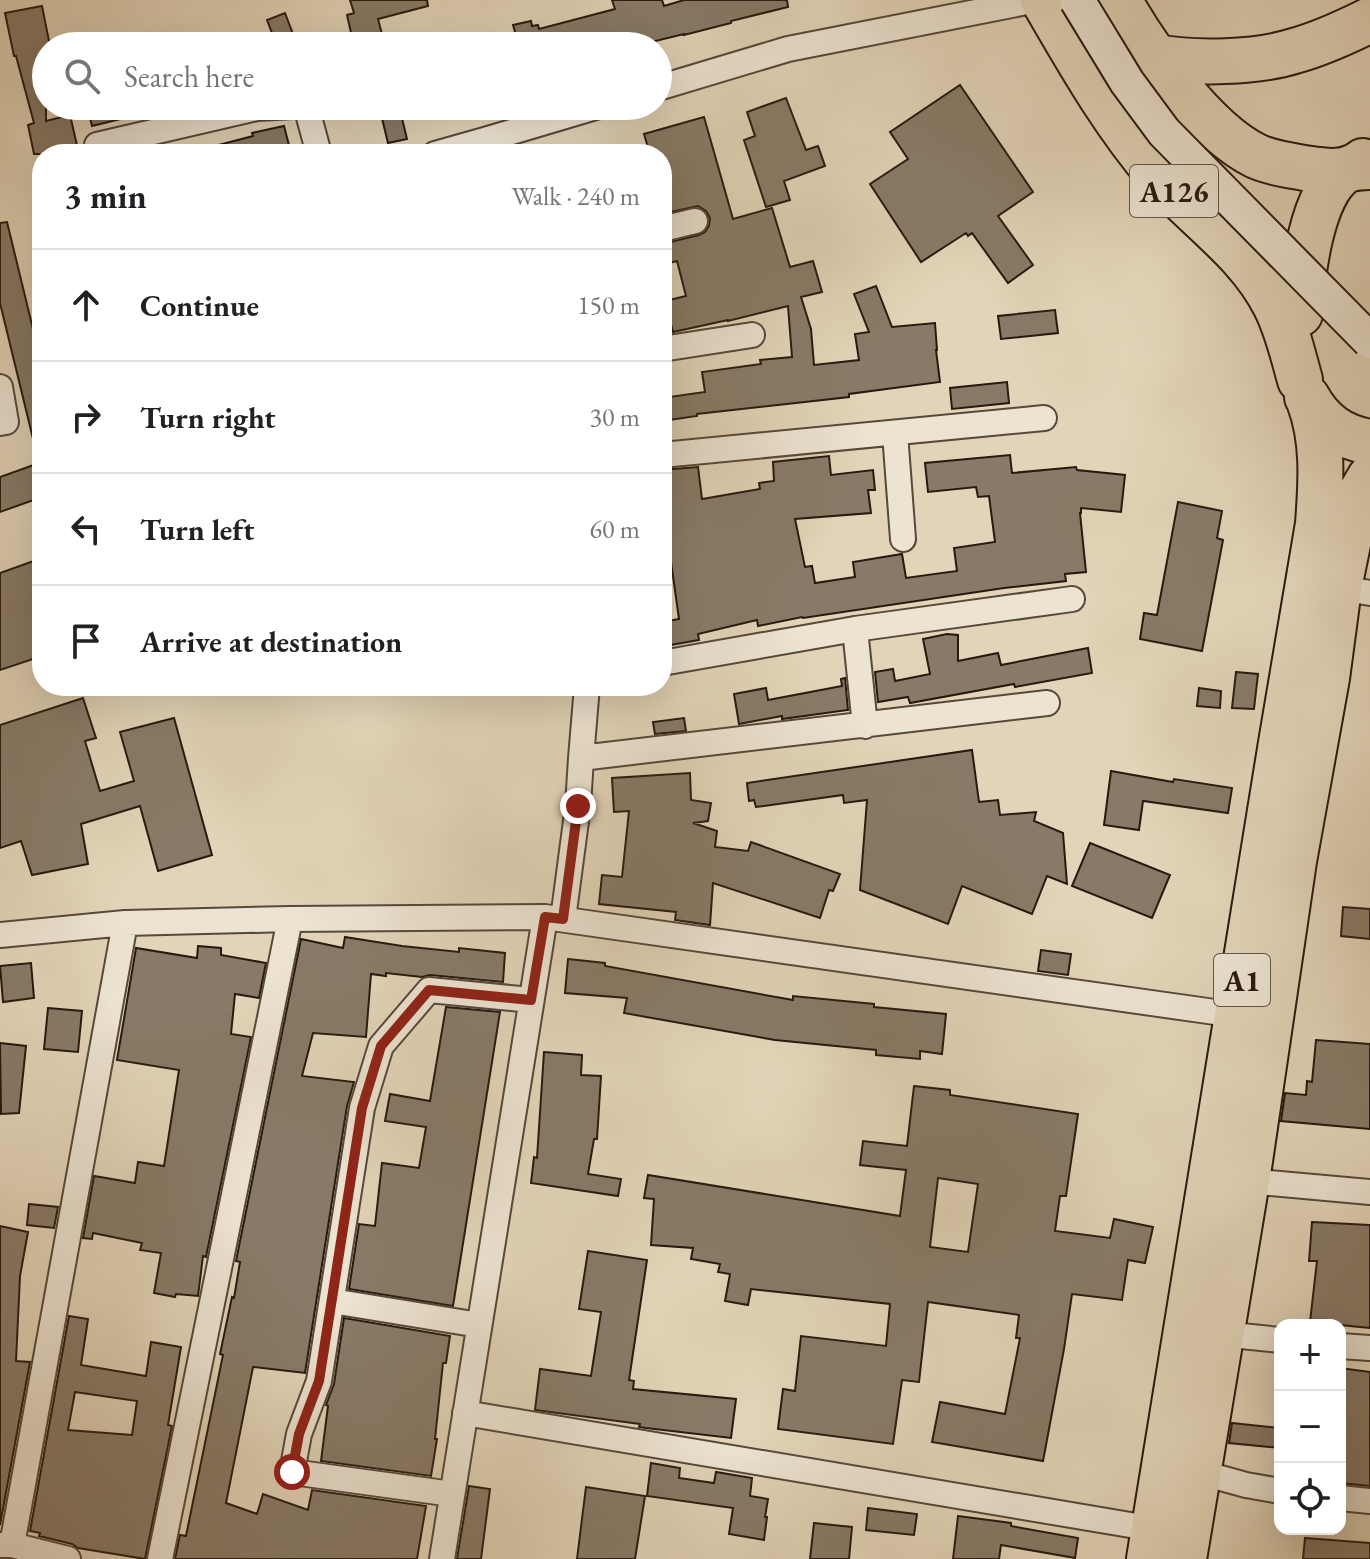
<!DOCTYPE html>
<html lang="en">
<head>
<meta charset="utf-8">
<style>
  body { margin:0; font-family:"EB Garamond",serif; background:#f6f6f6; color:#202124 }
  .controls { position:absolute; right:24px; bottom:24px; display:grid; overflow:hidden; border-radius:16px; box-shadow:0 8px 32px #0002 }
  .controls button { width:72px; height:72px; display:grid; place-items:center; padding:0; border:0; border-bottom:2px solid #e0e0e0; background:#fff; color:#202124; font:40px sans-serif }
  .stop { position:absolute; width:24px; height:24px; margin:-18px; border:6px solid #8f2418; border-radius:50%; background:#fff }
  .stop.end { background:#8f2418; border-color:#fff; box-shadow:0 2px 8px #0008 }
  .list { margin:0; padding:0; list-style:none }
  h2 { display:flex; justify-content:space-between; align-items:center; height:104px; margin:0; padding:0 32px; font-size:34px }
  h2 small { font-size:26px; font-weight:400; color:#757577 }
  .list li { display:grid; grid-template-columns:52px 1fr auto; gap:24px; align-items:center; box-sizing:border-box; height:112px; padding:0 32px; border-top:2px solid #e0e0e0 }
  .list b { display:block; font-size:30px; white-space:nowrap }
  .list em { font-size:26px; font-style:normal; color:#757577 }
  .icon { flex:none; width:44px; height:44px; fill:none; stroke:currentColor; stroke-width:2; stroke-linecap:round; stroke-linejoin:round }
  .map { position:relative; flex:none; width:1370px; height:1559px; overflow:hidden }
  .search { position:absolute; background:#fff; box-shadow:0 8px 32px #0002; left:32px; top:32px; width:640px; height:88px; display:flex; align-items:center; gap:20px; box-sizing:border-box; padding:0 28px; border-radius:44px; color:#757577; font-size:30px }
  .panel { position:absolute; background:#fff; box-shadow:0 8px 32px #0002; left:32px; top:144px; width:640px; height:552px; border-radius:32px }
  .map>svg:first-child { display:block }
  .building { fill:#887a67; stroke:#271910; stroke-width:2; fill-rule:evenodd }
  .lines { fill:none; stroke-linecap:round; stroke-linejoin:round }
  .street-casing { stroke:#56483a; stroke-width:28 }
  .highway-casing { stroke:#271910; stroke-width:48 }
  .street { stroke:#ece3d1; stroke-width:24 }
  .highway { stroke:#e2d4b8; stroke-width:44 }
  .secondary-bridge-casing { stroke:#271910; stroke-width:38; stroke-linecap:butt }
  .secondary-bridge { stroke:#ece3d1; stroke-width:34 }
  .route { stroke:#8f2418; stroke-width:10 }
  .labels { text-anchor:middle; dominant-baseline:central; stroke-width:7; stroke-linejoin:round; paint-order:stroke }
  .shield { fill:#ece3d1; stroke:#62564a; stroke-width:2 }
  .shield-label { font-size:30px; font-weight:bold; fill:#271910 }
</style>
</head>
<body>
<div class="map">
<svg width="1370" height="1559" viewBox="0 0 1370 1559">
  <rect width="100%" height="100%" fill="#e2d4b8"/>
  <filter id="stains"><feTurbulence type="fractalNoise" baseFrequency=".0025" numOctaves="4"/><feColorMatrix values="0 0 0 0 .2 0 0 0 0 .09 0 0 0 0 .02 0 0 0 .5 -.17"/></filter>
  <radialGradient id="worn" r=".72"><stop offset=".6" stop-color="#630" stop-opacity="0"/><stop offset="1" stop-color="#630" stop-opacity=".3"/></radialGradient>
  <!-- building -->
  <path class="building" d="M350,0H427L428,6L378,19L383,38L379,39L380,46H354L347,15L354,13Z
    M612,0H662L664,6L684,0H787L788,7L731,21V23L684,35V34L635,46H498L497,40L516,35L513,25L531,21L532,26L538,25L539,29L615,9Z
    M42,6L50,46H46V121L70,115L79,154H34L28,125L34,123L16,56H14L5,13Z
    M285,13L296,42L285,46H277L267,20Z
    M960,85L1033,192L998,216L1033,265L1008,283L972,233L968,236L966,233L921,262L870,184L908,159L890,132Z
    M786,98L806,150L818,146L825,166L784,181L790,200L766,207L744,140L755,136L747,112Z
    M87,106H144L145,113L92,126Z
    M379,106H399L407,139L388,143Z
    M704,117L733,219L772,208L790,267L813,261L822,292L801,297L811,329L814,365L859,360L855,334L869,332L854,294L876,286L892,327L935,323L937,350H936L940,382L849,394V397L697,414V416L662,421V398L705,392L702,372L761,364L760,360L792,357L788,306L728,321V320L673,332L665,301L686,296L677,261L662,265V244L699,235L705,232L709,226L710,218L706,211L698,206L662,214V154H650L644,134Z
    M284,126L290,149L269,154H208L207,148L253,136L252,133Z
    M7,222L42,366V446L35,447L0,303V223Z
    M1055,310L1058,333L1001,339L998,316Z
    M1007,382L1009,403L952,409L950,388Z
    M1010,455L1012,473L1076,467L1077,470L1125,475L1121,512L1081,508V513H1080L1086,572L1065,574L1066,581L1004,588L803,618L802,617L758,626L757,620L698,634L699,640L665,646L662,622L679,619L665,519H662V470L698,467L702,499L760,489L759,483L774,481L773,462L829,456L831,475L873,470L875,490H868L871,513L795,519L805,567L812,566L815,583L855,577L853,562L902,554L906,578L957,571L954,548L995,542L989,496L978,497L976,487L928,492L925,463Z
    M42,462V497L0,512V477Z
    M1178,502L1222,511L1217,538L1223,540L1202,651L1140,639L1144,613L1157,615Z
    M42,558V656L0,670V573Z
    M947,634L958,635V661L998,653L1001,665L1088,648L1092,673L1015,687L1014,684L910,703L908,697L878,702L875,672L893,669L895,681L930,674L923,639Z
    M1236,672L1258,674L1254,709L1232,708Z
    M845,678L848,710L782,719V716L739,724L734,694L766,688L768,700L842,686L841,679Z
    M1199,688L1221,691L1220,708L1197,706Z
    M83,698L96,738L85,741L100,791L134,781L120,732L174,718L212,855L158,871L140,806L81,824L88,864L32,875L21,841L0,848V725Z
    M684,718L686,731L655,734L653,722Z
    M972,750L979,802L998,800L1000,815L1036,812L1034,821L1063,833L1067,884L1047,876L1032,914L962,886L948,924L860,890L867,800L844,803L843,795L756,807L754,800L749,801L747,783Z
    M1111,771L1173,782L1174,779L1232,788L1228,813L1143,801L1139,830L1104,825Z
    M690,773L691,800L711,803L708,821L693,823L717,831L715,847L748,851L751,842L840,874L833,891L829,890L820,918L713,883L710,925L675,920L676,912L599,904L602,875L622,877L629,811L614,812L612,778Z
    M1090,843L1170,875L1152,918L1072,886Z
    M1343,907L1370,909V939L1341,936Z
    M345,937L402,946L459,952V948L505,953L503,982L430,975L422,977L386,973V976L371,974L366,1037L313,1033L302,1076L354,1082L347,1106L305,1373L253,1367L226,1503L257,1514L263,1494L308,1510L312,1490L426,1506L417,1559H175L180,1535L186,1536L223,1355L220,1354L232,1297L234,1298L240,1262L236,1261L301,939L343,948Z
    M198,946L221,948V955L266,963L259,998L235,994L231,1034L251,1037L206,1257L203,1256L198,1296L176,1294L175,1297L154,1293L161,1253L140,1250L142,1243L93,1233L92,1239L83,1238L94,1176L135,1183L138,1162L164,1166L179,1070L117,1060L136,948L197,958Z
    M1041,950L1071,954L1068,975L1038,971Z
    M568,959L605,963V966L793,1000V996L874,1004V1007L946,1014L942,1054L920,1051V1059L876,1055V1050L775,1040L624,1013L627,998L565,993Z
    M31,963L34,998L3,1002L0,966Z
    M446,1007L500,1012L453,1306L349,1289L359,1224L375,1226L382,1163L419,1168L426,1127L385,1121L390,1094L430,1101Z
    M48,1008L82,1011L78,1052L44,1049Z
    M1316,1040L1370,1044V1129L1281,1121L1285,1093L1306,1095L1307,1081L1312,1082Z
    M0,1043L26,1046L19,1113L1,1114Z
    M544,1052L582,1055L581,1075L601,1076L597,1139H594L588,1174L621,1179L618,1196L531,1183L534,1157L537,1158Z
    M914,1086L950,1090V1095L1078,1114L1066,1196H1060L1055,1231L1110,1238L1114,1219L1153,1227L1145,1263L1128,1260L1122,1300L1072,1294L1064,1349L1043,1461L932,1442L940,1402L1005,1414L1020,1338H1016L1019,1315L928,1302L919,1382L902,1380L893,1444L778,1429L783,1389L795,1391L801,1336L886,1346L890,1304L751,1289L748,1305L725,1301L730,1274L718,1272L720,1264L691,1259L693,1248L651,1245L654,1199L644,1198L648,1175L900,1216L906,1170L860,1165L863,1141L907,1146ZM938,1178L978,1184L968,1252L930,1247Z
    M29,1204L58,1207L54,1228L27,1225Z
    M1312,1222L1370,1225V1328L1310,1322L1317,1261H1309Z
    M0,1226L28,1232L20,1276L16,1361L30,1362L0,1525Z
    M588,1251L647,1260L629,1380L634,1381L633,1389L736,1399L731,1438L646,1428L639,1427L640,1424L535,1410L540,1369L591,1376L601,1312L579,1309Z
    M69,1316L88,1319L81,1365L146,1376L151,1342L181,1347L168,1425L172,1426L145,1559L78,1548L72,1544L39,1536L40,1533L30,1531ZM75,1392L137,1401L132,1435L68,1430Z
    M344,1318L450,1336L446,1363H443L435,1439H437L431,1476L321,1461L328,1406L326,1405L334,1384Z
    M1340,1368L1370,1372V1486L1340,1483Z
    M1232,1423L1280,1428V1448L1229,1443Z
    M651,1463L680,1468L679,1478L714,1483L716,1472L752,1478L750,1496L768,1499L765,1517H767L764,1540L729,1534L733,1508L647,1496Z
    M469,1486L490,1489L481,1559H457Z
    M586,1487L645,1496L635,1559H577Z
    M868,1508L917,1514L914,1535L866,1530Z
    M958,1516L1011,1523V1526L1078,1538L1075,1558L1001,1545L999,1559H953Z
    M814,1523L852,1527L849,1559H810Z
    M1305,1538L1370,1543V1559H1303Z"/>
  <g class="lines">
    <!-- street casing -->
    <g class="street-casing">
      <path id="street" d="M658,88L788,49L1037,0
        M306,106L319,154
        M97,145L257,108L294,106
        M435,154L488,139
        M493,154L488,139L599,106
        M662,229L695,221
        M662,349L752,335
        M0,387L6,422L0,423
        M895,433L903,539
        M662,455L1044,418
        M1339,588L1370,593
        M855,629L865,726
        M662,663L855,629L1072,599
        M581,758L1047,703
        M563,919L578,806L581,758L587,686
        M0,935L125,923L290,919L545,917L1236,1015
        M1247,1181L1370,1192
        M332,1301L479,1325
        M1222,1334L1280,1340
        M1340,1346L1370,1348
        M465,1413L1154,1529
        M1199,1472L1246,1485L1280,1491
        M452,1494L292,1472L299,1434L319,1381L362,1108L381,1046L429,990L531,1000
        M1340,1498L1370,1501
        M0,1545H12L68,1559
        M12,1545L125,923
        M160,1559L290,919
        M442,1559L545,917"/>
    </g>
    <!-- highway casing -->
    <g class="highway-casing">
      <path id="highway" d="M1043,0C1079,62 1114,124 1161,178C1199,220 1249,253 1275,305C1287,328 1293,355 1300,380
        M1119,0C1147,50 1205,131 1256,156C1271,163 1288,165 1304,168C1325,171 1345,175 1363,161
        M1156,57C1195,64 1256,63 1294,51C1320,44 1346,32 1370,20
        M1300,314C1302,276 1311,193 1345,171C1351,168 1363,167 1370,167
        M1307,397C1321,423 1341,437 1370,442
        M1149,1559L1281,743L1318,524C1321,483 1324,440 1309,401
        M1184,1559L1247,1181L1294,861L1327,678L1339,588L1357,499L1370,477"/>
    </g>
    <!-- street -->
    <use href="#street" class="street"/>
    <!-- highway -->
    <use href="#highway" class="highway"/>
    <!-- secondary-bridge casing -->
    <g class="secondary-bridge-casing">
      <path id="secondary-bridge" d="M1077,0L1127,82L1164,132L1370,341"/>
    </g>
    <!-- secondary-bridge -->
    <use href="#secondary-bridge" class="secondary-bridge"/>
  </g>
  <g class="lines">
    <!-- route -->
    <path class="route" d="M292,1472L299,1434L319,1381L362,1108L381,1046L429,990L531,1000L545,917L563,919L578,806"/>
  </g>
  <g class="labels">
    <!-- shield labels -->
    <g class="shield">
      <rect x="1130" y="165" width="88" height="52" rx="6"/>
      <rect x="1214" y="954" width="56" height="52" rx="6"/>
    </g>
    <g class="shield-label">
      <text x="1174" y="191">A126</text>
      <text x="1242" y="980">A1</text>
    </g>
  </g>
  <rect width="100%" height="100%" filter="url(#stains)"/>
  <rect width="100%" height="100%" fill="url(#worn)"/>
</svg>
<div class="controls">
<button>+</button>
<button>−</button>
<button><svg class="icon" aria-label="locate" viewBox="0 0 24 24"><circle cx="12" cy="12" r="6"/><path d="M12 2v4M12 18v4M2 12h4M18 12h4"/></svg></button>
</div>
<div class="stop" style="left:292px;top:1472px"></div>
<div class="stop end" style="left:578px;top:806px"></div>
<div class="search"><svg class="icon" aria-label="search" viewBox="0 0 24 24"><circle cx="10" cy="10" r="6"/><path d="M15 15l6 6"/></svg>Search here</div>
<section class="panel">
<h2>3 min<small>Walk · 240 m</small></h2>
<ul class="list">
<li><svg class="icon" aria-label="ahead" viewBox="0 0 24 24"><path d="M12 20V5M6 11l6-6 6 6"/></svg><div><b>Continue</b></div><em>150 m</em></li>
<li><svg class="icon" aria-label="right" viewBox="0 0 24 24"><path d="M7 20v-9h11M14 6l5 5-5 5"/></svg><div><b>Turn right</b></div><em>30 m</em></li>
<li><svg class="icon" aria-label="left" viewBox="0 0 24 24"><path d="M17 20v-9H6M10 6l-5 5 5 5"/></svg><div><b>Turn left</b></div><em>60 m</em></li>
<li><svg class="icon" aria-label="arrive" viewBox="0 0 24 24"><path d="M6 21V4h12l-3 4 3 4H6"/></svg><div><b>Arrive at destination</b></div></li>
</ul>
</section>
</div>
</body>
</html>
